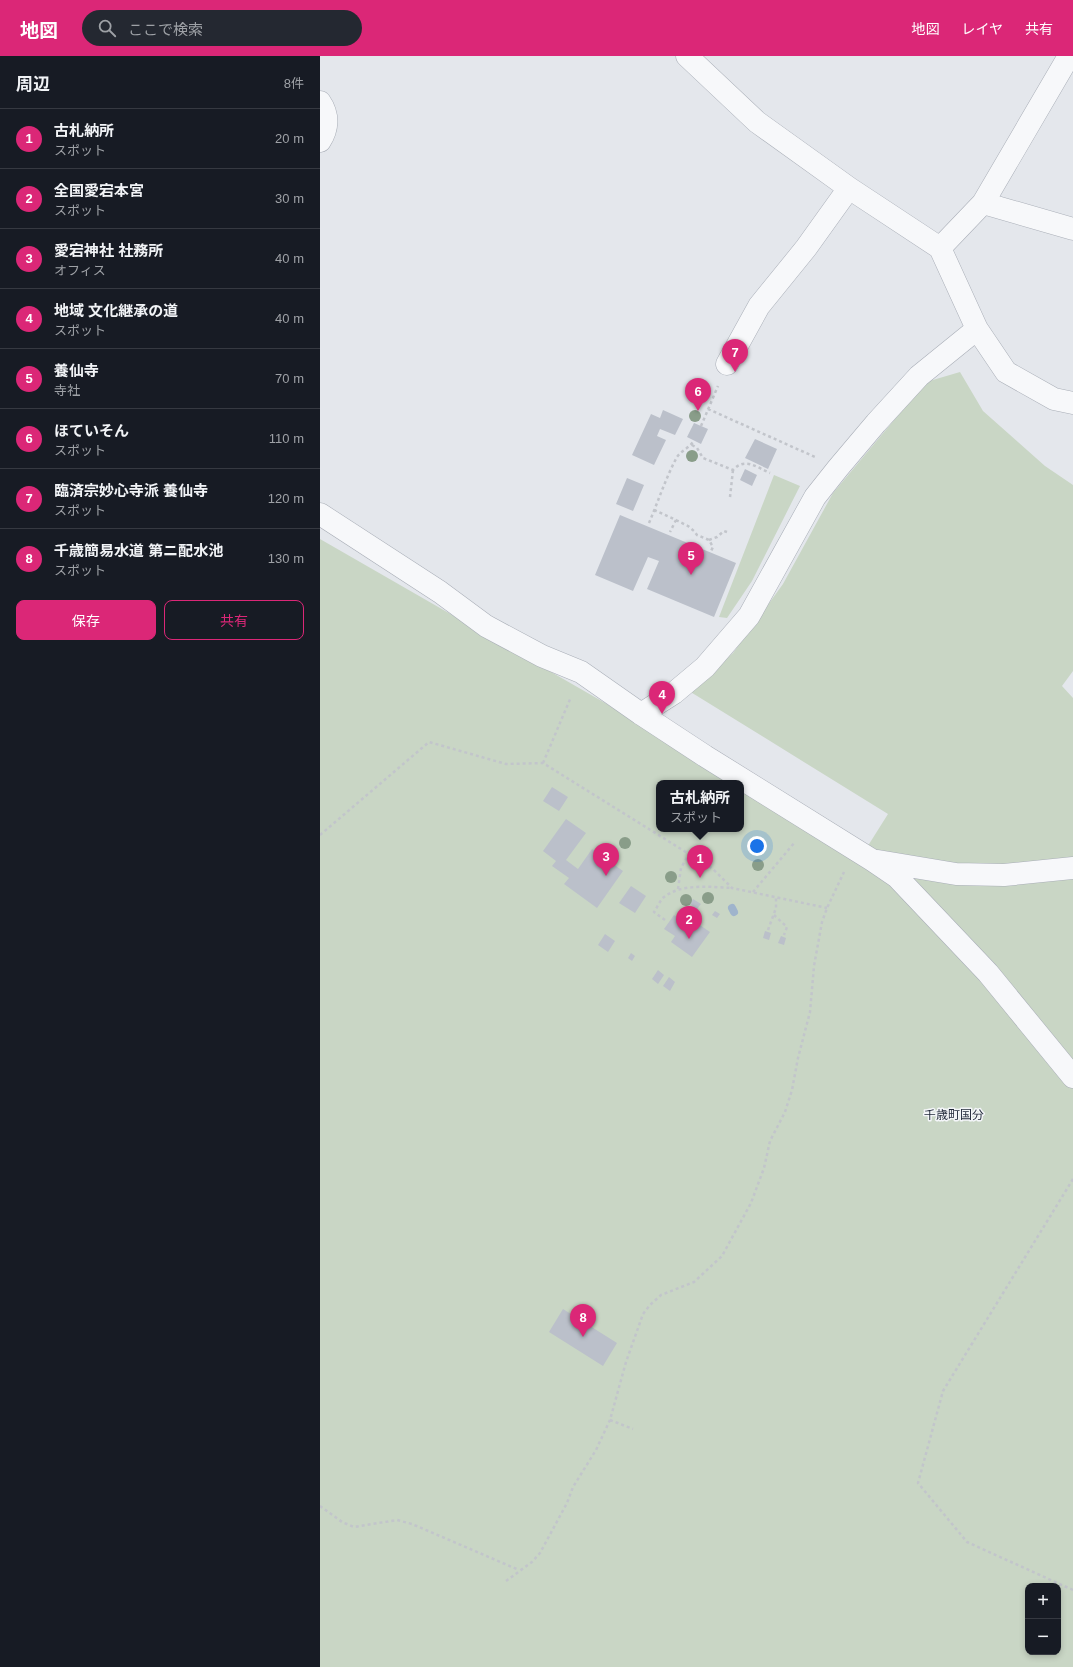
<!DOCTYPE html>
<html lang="ja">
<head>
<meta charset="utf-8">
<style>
  body { margin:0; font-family:Arial,"Noto Sans JP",sans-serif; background:#242831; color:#f1f3f6 }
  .controls { position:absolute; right:12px; bottom:12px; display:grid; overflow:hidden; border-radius:8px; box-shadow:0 2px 6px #0003 }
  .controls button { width:36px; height:36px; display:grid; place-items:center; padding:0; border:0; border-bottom:1px solid #363941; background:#171b24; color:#f1f3f6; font:20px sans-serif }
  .you { position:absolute; left:437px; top:790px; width:14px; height:14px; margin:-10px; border:3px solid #fff; border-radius:50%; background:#1a73e8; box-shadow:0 0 0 6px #1a73e833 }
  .badge { display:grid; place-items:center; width:26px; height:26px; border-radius:50%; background:#db2777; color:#fff; font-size:13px; font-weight:700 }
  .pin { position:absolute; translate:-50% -33px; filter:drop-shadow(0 1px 2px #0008) }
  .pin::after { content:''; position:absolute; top:21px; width:14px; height:12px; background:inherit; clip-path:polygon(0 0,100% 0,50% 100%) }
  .popup { position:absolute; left:336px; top:724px; width:88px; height:52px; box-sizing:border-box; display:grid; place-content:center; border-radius:8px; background:#171b24; filter:drop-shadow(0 1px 3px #0005); font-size:13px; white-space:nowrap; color:#9ea1a6 }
  .popup b { font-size:15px; color:#f1f3f6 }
  .popup::after { content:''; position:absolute; left:50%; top:100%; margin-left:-8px; border:8px solid transparent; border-top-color:#171b24 }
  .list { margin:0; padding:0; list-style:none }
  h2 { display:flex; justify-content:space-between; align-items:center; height:52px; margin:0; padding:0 16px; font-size:17px }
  h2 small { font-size:13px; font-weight:400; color:#9ea1a6 }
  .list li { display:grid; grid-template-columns:26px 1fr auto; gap:12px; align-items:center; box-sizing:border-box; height:60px; padding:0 16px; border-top:1px solid #363941 }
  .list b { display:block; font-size:15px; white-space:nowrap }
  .list p { margin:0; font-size:13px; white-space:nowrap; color:#9ea1a6 }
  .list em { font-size:13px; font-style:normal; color:#9ea1a6 }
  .actions { display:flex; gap:8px; padding:12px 16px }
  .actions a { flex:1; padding:9px 0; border:1px solid #db2777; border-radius:8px; text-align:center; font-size:14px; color:#db2777 }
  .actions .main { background:#db2777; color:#fff }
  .icon { flex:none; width:22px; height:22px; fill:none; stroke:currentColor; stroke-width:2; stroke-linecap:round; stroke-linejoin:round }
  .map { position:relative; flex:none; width:753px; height:1611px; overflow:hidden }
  header { display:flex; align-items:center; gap:24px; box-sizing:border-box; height:56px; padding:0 20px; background:#db2777; color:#fff }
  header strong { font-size:19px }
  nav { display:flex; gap:22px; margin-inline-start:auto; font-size:14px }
  .search { width:280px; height:36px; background:#242831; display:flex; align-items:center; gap:10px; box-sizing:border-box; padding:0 14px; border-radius:22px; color:#9ea1a6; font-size:15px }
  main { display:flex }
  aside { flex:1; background:#171b24 }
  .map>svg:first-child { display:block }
  .green { fill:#c9d6c5; fill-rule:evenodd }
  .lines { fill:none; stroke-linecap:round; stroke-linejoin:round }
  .stream { stroke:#9fb4cc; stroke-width:8 }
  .building { fill:#bbc0ca }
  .minor-casing { stroke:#a9aeb7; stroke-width:23 }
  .path { stroke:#c2c5cb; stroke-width:2.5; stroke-dasharray:3 3; stroke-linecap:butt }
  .minor { stroke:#f7f8fa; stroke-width:22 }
  .tree { fill:#899d89 }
  .labels { text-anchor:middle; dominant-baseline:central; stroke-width:3; stroke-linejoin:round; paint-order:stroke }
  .quarter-label { font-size:12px; fill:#1d2536; stroke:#f4f6f9 }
</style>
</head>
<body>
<header>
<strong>地図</strong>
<div class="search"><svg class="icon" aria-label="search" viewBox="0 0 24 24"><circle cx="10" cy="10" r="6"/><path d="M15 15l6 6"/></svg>ここで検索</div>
<nav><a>地図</a><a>レイヤ</a><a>共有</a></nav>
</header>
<main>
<aside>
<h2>周辺<small>8件</small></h2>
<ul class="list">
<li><span class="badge">1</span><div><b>古札納所</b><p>スポット</p></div><em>20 m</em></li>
<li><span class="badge">2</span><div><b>全国愛宕本宮</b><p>スポット</p></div><em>30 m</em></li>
<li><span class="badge">3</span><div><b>愛宕神社 社務所</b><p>オフィス</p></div><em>40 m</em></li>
<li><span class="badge">4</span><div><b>地域 文化継承の道</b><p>スポット</p></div><em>40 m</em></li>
<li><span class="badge">5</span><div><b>養仙寺</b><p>寺社</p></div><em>70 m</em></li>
<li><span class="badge">6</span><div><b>ほていそん</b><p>スポット</p></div><em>110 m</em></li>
<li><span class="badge">7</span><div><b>臨済宗妙心寺派 養仙寺</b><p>スポット</p></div><em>120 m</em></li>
<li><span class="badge">8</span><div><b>千歳簡易水道 第ニ配水池</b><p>スポット</p></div><em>130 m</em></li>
</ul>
<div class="actions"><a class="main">保存</a><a>共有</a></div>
</aside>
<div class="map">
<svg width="753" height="1611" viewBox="0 0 753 1611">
  <rect width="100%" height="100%" fill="#e4e7ec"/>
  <!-- green -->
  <path class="green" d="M640,316L663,355L725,410L753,429V615L742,630L753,642V1611H0V483L306,659L415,727H339V773H421V731L539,804L568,758L369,635L413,597L463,528L513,437L606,326ZM708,1530H738V1596H708Z
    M454,419L480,430L432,525L407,562L399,561Z"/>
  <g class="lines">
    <!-- stream -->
    <path class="stream" d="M412,852L414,856"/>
  </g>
  <!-- building -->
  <path class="building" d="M343,354L363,363L355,379L340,373L337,380L346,384L334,409L312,399L331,358L340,362Z
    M374,367L388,373L381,388L367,381Z
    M435,383L457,393L448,413L425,402Z
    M425,413L437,419L432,430L420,424Z
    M307,422L324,429L313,455L296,448Z
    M300,459L416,507L394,561L327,533L339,505L328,501L313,535L275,519Z
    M232,731L248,741L239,755L223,745Z
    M246,763L266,777L246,804L258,813L272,793L303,815L277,852L244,828L249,822L232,810L236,805L223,795Z
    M311,830L326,840L315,857L299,847Z
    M373,843L381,848L377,853L370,848Z
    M395,855L400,858L397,862L392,859Z
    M377,857L382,861L379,865L374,861Z
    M354,859L364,867L368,861L390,876L372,901L351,886L355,880L344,873Z
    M445,875L451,877L449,884L443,882Z
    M285,878L295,885L288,896L278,889Z
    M461,880L466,882L464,889L458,887Z
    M311,897L315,900L312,905L308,902Z
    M338,914L344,919L338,928L332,923Z
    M349,921L355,926L350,935L343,930Z
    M243,1253L297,1287L283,1310L229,1276Z"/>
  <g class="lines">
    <!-- minor casing -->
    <g class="minor-casing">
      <path id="minor" d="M367,0L437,66L529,132L620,192L657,273L686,316L734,343L753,347
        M0,46C9,59 8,73 0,85
        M663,147L753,173
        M620,192L663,147L749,0
        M407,308L439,250L486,192L529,132
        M0,458L120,536L166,570L222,600L261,616L321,658L385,700L552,804L577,821L668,917L753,1021
        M321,658L354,637L385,611L429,560L495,441L518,412L556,367L599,320L657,273
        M558,805L636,818L684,819L753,812"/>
    </g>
    <!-- path -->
    <path class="path" d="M388,353L495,401
      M381,370L398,330
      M372,389L377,392L383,402L413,414C425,401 436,411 450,417
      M410,441L413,414
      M334,454L356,464L350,476
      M356,464L368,470L374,475L377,479L389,484L393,491L391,495
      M329,467C338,446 346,421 357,401C362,394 371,391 374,384
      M389,484L397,481L404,475L407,476
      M223,707L251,641
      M0,779L109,686L186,708L223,707L393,813L412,832L507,852
      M358,833L361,812L369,798
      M433,836L475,786
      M454,859L467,871L464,879
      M345,864L334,856C337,852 340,844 344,841C362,827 391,831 412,832
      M448,874L456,852V841
      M753,1123L623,1335L598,1427L647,1486L753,1534
      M290,1364L313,1373
      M0,1450L22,1466L34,1471L77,1464L92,1468L199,1514
      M186,1525L212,1506L220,1497L247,1447L253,1431L276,1394L290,1364L306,1306L323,1258L330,1249L341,1239L374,1226L402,1200L431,1147L444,1112L450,1085L465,1056L472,1034L478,1002L490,956L494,910L502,866L507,852L524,816"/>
    <!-- minor -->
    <use href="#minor" class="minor"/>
  </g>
  <!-- trees -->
  <g class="tree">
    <circle cx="375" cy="360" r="6"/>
    <circle cx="372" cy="400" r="6"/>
    <circle cx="305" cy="787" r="6"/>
    <circle cx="438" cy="809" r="6"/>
    <circle cx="351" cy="821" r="6"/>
    <circle cx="388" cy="842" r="6"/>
    <circle cx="366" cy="844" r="6"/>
  </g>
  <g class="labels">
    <!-- quarter labels -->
    <g class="quarter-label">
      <text x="634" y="1059">千歳町国分</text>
    </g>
  </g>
</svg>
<div class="controls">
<button>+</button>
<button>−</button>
</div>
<div class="you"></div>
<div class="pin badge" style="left:380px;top:822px">1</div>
<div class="popup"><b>古札納所</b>スポット</div>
<div class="pin badge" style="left:369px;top:883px">2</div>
<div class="pin badge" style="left:286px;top:820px">3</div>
<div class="pin badge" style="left:342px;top:658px">4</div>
<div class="pin badge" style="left:371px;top:519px">5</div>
<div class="pin badge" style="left:378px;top:355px">6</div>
<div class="pin badge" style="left:415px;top:316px">7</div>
<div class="pin badge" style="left:263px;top:1281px">8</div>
</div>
</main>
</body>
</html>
